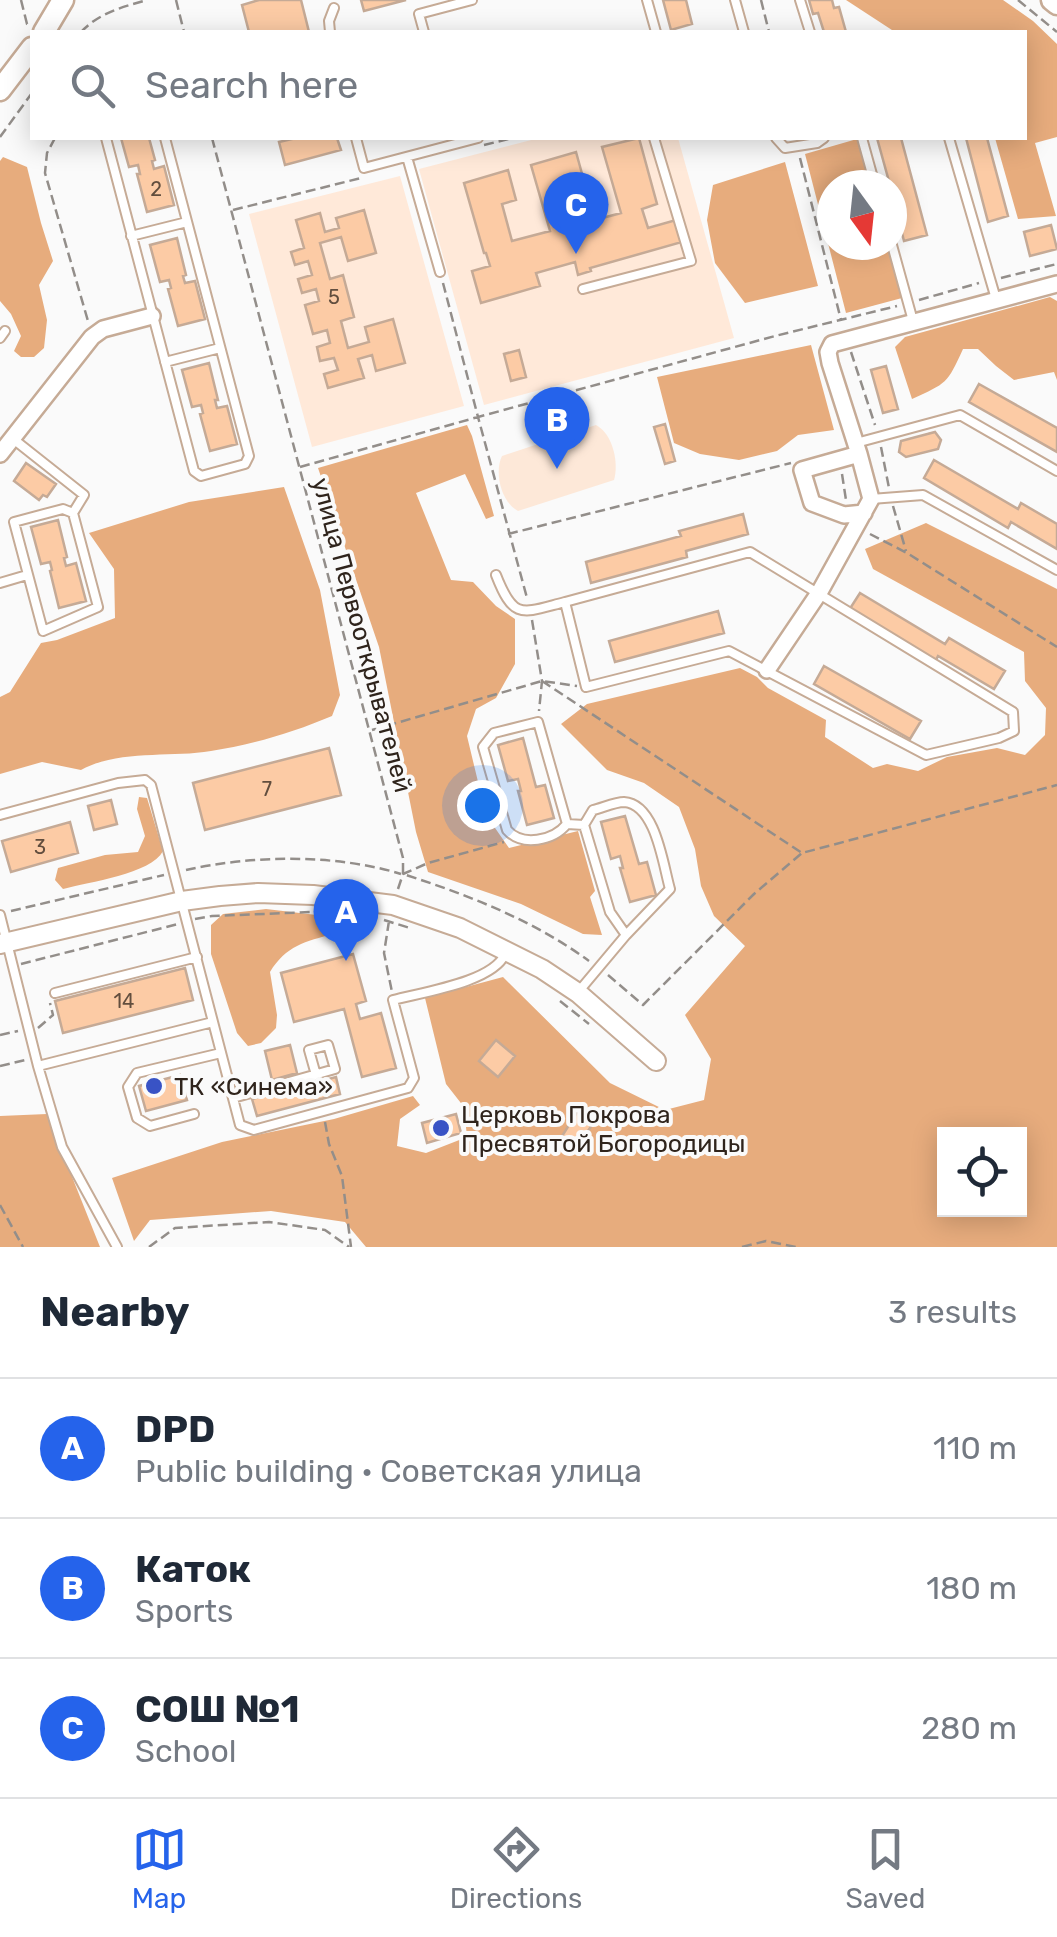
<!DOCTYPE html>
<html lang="en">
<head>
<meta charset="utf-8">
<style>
  body { margin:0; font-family:Rubik,sans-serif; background:#f2f2f3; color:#1f2937 }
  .controls { position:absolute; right:30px; bottom:30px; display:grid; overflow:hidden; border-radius:0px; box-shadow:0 5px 25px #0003 }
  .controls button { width:90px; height:90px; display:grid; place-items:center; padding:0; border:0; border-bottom:2px solid #e0e1e3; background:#fff; color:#1f2937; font:50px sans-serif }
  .compass { position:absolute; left:817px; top:170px; width:90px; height:90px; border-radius:50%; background:#fff; box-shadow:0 5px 25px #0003; rotate:165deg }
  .you { position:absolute; left:482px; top:805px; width:35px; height:35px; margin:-25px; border:8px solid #fff; border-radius:50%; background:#1a73e8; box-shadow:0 0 0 15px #1a73e833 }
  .badge { display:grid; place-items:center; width:65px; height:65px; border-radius:50%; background:#2563eb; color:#fff; font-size:32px; font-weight:700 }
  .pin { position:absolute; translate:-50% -82px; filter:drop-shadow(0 2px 5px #0008) }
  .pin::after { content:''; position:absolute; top:52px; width:35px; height:30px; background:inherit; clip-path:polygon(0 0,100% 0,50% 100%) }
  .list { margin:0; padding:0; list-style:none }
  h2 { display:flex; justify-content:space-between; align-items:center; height:130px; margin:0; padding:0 40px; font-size:42px }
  h2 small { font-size:32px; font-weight:400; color:#747a83 }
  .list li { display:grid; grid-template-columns:65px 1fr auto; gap:30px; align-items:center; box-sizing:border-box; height:140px; padding:0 40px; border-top:2px solid #e0e1e3 }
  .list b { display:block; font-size:38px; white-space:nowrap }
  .list p { margin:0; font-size:32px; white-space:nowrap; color:#747a83 }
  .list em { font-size:32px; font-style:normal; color:#747a83 }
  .icon { flex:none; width:55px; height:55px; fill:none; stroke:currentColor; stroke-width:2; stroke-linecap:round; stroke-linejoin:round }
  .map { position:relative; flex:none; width:1057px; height:1247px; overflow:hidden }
  .search { position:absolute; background:#fff; box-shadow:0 5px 25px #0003; left:30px; right:30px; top:30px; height:110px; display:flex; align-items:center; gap:25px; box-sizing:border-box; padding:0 35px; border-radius:0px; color:#747a83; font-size:38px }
  .sheet { height:550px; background:#fff }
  nav { display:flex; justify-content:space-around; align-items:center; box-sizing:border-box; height:140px; border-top:2px solid #e0e1e3; background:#fff; font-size:28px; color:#747a83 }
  nav a { display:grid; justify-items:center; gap:5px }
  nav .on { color:#2563eb }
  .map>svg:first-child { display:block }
  .built { fill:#ffe9d9 }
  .green { fill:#fde8d8 }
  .forest { fill:#e7ac7d; fill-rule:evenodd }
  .building { fill:#fccba5; stroke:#c5aa96; stroke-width:2.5 }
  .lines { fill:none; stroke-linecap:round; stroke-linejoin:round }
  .service-casing { stroke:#c6ab96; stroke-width:12 }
  .minor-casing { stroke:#c6ab96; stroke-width:20 }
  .tertiary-casing { stroke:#c6ab96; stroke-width:22 }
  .secondary-casing { stroke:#c6ab96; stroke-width:25 }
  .path { stroke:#938e8a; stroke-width:2.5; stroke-dasharray:10 5; stroke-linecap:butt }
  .service { stroke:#fff; stroke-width:8 }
  .minor { stroke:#fff; stroke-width:15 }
  .tertiary { stroke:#fff; stroke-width:18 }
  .secondary { stroke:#fff; stroke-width:20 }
  .poi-dot { fill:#3953c5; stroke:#fafafa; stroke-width:4 }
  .labels { text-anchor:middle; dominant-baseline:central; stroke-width:8; stroke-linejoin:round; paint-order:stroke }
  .number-label { font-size:20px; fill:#624e3e }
  .street-label { font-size:25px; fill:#2f241c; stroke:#fafafa }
  .poi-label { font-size:25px; fill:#2f241c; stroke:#fafafa; text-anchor:start }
</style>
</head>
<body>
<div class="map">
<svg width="1057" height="1247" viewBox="0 0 1057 1247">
  <rect width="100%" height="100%" fill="#fafafa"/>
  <!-- built -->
  <path class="built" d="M539,138H678L734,338L484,405L419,169Z
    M400,176L464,406L312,447L249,214Z"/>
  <!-- green -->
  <path class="green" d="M596,425C613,434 619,463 614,480L518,511C501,502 494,472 502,456Z"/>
  <!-- forest -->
  <path class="forest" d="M846,0H1003L1033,21L1057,44V137L1035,143L1056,216L1018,219L995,138H1024V32H895Z
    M857,139L870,185H832V245H887L902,298L846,313L805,154Z
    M3,157L27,167L41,223L53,261L39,285L47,320L44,348L34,357H21L14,351L21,336L11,314L0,301V161Z
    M785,162L818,286L745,303L715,263L707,220L713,185Z
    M1050,297L1057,301V380L1054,372L1014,380L996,366L978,349H963C947,384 947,383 912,399L895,347L905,337Z
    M811,345L834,430L798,435L777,451L739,460L700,454L674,443L657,377Z
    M467,425L472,436L494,516L486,519L465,474L416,493L451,580L473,582L496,606L515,619V664L496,698L476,709L467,736L486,815L509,848L578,831L595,891L590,897L602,935L583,934L521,904L428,872L416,832L379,647L318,468Z
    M284,487L320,590L340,695L332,716C294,732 252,745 211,751C169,758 120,749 81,770L42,762L0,774V697L10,692L41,643L57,640L115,618L114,569L89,533L189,502Z
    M926,523L1057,589V1247H366L345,1222L271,1211L150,1220L134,1241L112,1178L222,1142L334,1119L413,1096L420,1105L400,1119L397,1146L426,1153L467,1137L464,1107L446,1084L425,998L503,977L610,1083L665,1110L704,1100L711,1059L685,1015L745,946L714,916L701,886L695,849L679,807L644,783L607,770L561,724L587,704L740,668L757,677L768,688L826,720L825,737L873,768L887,764L918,771L947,757L997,748L1025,755L1045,735L1046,708L1025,681L1024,652L873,569L865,549ZM944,1134H1020V1210H944Z
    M139,797L147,798L163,851C151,874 89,882 63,889L55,880L58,868L105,855L138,852L145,836L137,809Z
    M266,909L325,916L346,915L358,924C350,930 344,931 334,934C305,941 286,946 270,972L277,1015L276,1028L261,1043L248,1046L237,1033L211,954V925L223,914Z
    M47,1114L100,1247H0V1116Z"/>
  <!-- building -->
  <path class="building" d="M259,0H301L309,32H249L242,5Z
    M361,0H406L364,11Z
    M663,0H686L692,24L671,30Z
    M809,0H832L834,8L839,7L846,32H824L818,13L813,14Z
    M121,138H149L155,160L152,161L154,169L164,166L174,205L147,212L137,174H140L138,165L129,167Z
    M296,138H337L341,150L285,165L279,142Z
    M639,138L657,204L642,209L648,228L676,220L682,242L590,268L591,271L578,275L575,262L536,273L540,286L481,303L472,271L490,266L486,253H484L464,183L508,170L516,200L502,204L512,241L550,231L531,165L576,152L584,181L569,185L580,224L621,213L602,147Z
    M877,138H901L927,235L904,241L892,194V185H890Z
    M966,138H987L1008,216L988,222Z
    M364,210L376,253L348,261L341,237L320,243L330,279L343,275L354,317L341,321L348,348L369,342L365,327L393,319L405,363L376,371L372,355L358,359L364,378L328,388L324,374L338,370L334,358L320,361L317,347L330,343L327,330L313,334L305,305L319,301L316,289L302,293L298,279L312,275L308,261L295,265L291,252L304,248L296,220L320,213L325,232L339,228L336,218Z
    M1051,225L1057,249L1030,256L1024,232Z
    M177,238L186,275L183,276L185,283L195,281L205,319L178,326L168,289L171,288L169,280L160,282L150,245Z
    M519,350L526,377L511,381L504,354Z
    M209,363L218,400H215L217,408L227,406L237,444L210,451L200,414L203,413L201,405L192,407L182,370Z
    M886,366L898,409L883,413L871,370Z
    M979,384L1057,428V452L969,402Z
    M665,424L675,461L665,464L654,427Z
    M935,432L941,440L938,449L906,457L899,452L901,441Z
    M934,460L1018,509L1021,503L1057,524V549L1011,522L1008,528L924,478Z
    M26,463L56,484L47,497L43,495L39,500L14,481Z
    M743,514L748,534L686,551L687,557L591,583L586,562L681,536L679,531Z
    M58,520L67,557L64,558L66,566L76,563L86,601L59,608L50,571L52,570L50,562L41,564L31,527Z
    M860,593L945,644L949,638L1005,671L994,689L938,656L935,662L849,610Z
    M718,611L724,633L615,662L609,641Z
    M824,666L921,721L910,739L814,684Z
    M523,738L536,787L545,785L554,818L527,825L518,791H521L518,779L508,781L498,745Z
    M329,748L341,795L205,830L193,783Z
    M111,800L117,824L94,830L88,806Z
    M625,816L639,864L647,862L656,895L630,902L620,868H623L620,856L611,859L601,822Z
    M70,822L78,853L11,872L2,841Z
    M353,954L366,1001L356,1004L360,1019L381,1013L396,1068L362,1077L344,1009L294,1022L281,973Z
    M185,968L193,1000L63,1033L55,1001Z
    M496,1040L515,1056L498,1077L479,1061Z
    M290,1045L297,1073L272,1080L265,1051Z
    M180,1075L187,1100L146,1111L139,1086Z
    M336,1077L340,1094L257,1116L252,1099Z
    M578,1111L594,1122L578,1146L562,1136Z
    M456,1114L461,1133L427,1143L422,1123Z"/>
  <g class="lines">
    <!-- service casing -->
    <g class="service-casing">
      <path id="service" d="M647,0L656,32
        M735,0L744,32
        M800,0L810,32
        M330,32L329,21L334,8
        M424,32L419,14L472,0
        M106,138L194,471L201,476L245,464L249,456L165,138
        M356,138L364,168L478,138
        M776,138L785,148L817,143L824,138
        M862,138L875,185
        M949,138L996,299
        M407,157L440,272
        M131,236L187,222
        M892,245L913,321
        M583,289L691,261L654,138
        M0,338L5,331
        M165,362L220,348
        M12,438L84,495L73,513
        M856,443L960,415L1057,471
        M871,499L923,495L1057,570
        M63,509L73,513L98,607L43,631L14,522Z
        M750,552L1013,712L1014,731L999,738L926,755L729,651L586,687L565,602Z
        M496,575C514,621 522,613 565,602
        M0,583L27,575
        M0,815L118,783L145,780L151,785L240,1125L254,1130L408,1088L414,1078L393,1000C423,992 493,982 505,954
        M567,824L538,722L494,733L483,747L507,830C522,847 553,841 567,824L584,825L610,912L626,935
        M0,915L38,1066L62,1147L117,1247
        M579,991L626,935L670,889C663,865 656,804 624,802C615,802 602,808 593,810L584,825
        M55,993L197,957
        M38,1066L213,1022
        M233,1098L335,1069L328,1045L309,1050L316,1075
        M194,1114L150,1126L137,1118L128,1087L137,1073L221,1053"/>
    </g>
    <!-- minor casing -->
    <g class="minor-casing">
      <path id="minor" d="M0,454L92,337L103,329L152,316
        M859,454L802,470L812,503L844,515L864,513
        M767,670L819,593L871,499L859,454L830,363L828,352L832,344L1057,284"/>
    </g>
    <!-- tertiary casing -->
    <g class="tertiary-casing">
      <path id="tertiary" d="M0,944L182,901L220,896L258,893L313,895L393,905L460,928L542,969L578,993L656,1061"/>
    </g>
    <!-- secondary casing -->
    <g class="secondary-casing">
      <path id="secondary" d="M1052,0L1057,4
        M44,32L63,0
        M0,90L32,48"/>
    </g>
    <!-- path -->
    <path class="path" d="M21,0L27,24L30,26
      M176,0L184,32
      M761,0L769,32
      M1018,0L1057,32
      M81,32C99,13 122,7 147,0
      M0,137L32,93
      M55,138L47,153L45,173L88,321
      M212,138L403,858V874C468,895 533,920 589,961
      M484,145L513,138
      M800,158L841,320
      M233,210L361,178
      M1001,278L1057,264
      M443,283L478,417L775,336L897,306
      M919,300L979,283
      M851,352L875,425
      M881,447L889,488
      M300,467L478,417L527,598
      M842,474L846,500
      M893,506L906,551
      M508,534L791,463
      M870,534L907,553L1057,647
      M532,620L542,681L539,711
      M542,681L802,853L1057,785
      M372,730L542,681L577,686
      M186,870C252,855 337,854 401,874
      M398,889L403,874L428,863L504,842
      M11,911L164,875
      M195,919L212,916L312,912
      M384,920L410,928
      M389,921L384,953L392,992
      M21,964L178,924
      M608,975L643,1005L754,894L802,853
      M560,1001L589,1024
      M38,1028L53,1015L50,1003
      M0,1035L18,1031
      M0,1066L25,1060
      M325,1122L329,1144L342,1176L351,1247
      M0,1205L23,1247
      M149,1247L175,1228L269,1222L325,1230L349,1247
      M742,1247L766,1241L796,1247"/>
    <!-- service -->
    <use href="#service" class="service"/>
    <!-- minor -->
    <use href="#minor" class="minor"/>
    <!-- tertiary -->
    <use href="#tertiary" class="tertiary"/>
    <!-- secondary -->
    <use href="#secondary" class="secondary"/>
  </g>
  <!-- markers -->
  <g class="poi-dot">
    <circle cx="154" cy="1086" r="10"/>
    <circle cx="441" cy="1128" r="10"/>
  </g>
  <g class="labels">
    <!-- number labels -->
    <g class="number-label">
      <text x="156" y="189">2</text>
      <text x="334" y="297">5</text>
      <text x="267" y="789">7</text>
      <text x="40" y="847">3</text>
      <text x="124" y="1001">14</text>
    </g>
    <!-- street labels -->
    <g class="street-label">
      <text transform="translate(362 635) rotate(75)">улица Первооткрывателей</text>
    </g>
    <!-- poi labels -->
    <g class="poi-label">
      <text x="174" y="1086">ТК «Синема»</text>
      <text x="461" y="1114">Церковь Покрова<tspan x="461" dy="29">Пресвятой Богородицы</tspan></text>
    </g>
  </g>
</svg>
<div class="controls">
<button><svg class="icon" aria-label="locate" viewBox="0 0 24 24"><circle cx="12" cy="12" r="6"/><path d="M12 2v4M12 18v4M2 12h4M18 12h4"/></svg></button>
</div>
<svg class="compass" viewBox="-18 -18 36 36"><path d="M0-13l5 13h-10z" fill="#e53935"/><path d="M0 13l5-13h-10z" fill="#747a83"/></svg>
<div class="you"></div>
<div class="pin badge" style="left:346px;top:961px">A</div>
<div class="pin badge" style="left:557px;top:469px">B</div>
<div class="pin badge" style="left:576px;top:254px">C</div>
<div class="search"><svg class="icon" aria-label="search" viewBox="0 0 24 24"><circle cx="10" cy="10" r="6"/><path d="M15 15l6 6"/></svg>Search here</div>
</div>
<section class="sheet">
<h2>Nearby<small>3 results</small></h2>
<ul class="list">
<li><span class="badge">A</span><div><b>DPD</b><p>Public building · Советская улица</p></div><em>110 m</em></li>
<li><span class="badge">B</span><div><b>Каток</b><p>Sports</p></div><em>180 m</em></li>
<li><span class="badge">C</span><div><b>СОШ №1</b><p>School</p></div><em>280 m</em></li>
</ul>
</section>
<nav>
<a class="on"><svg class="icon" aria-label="map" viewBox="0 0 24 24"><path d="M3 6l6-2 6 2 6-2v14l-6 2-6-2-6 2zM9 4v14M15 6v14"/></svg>Map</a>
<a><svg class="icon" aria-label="directions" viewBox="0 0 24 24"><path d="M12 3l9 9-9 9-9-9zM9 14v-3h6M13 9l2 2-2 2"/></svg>Directions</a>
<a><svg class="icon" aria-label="saved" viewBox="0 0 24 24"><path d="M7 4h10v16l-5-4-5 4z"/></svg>Saved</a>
</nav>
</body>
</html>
